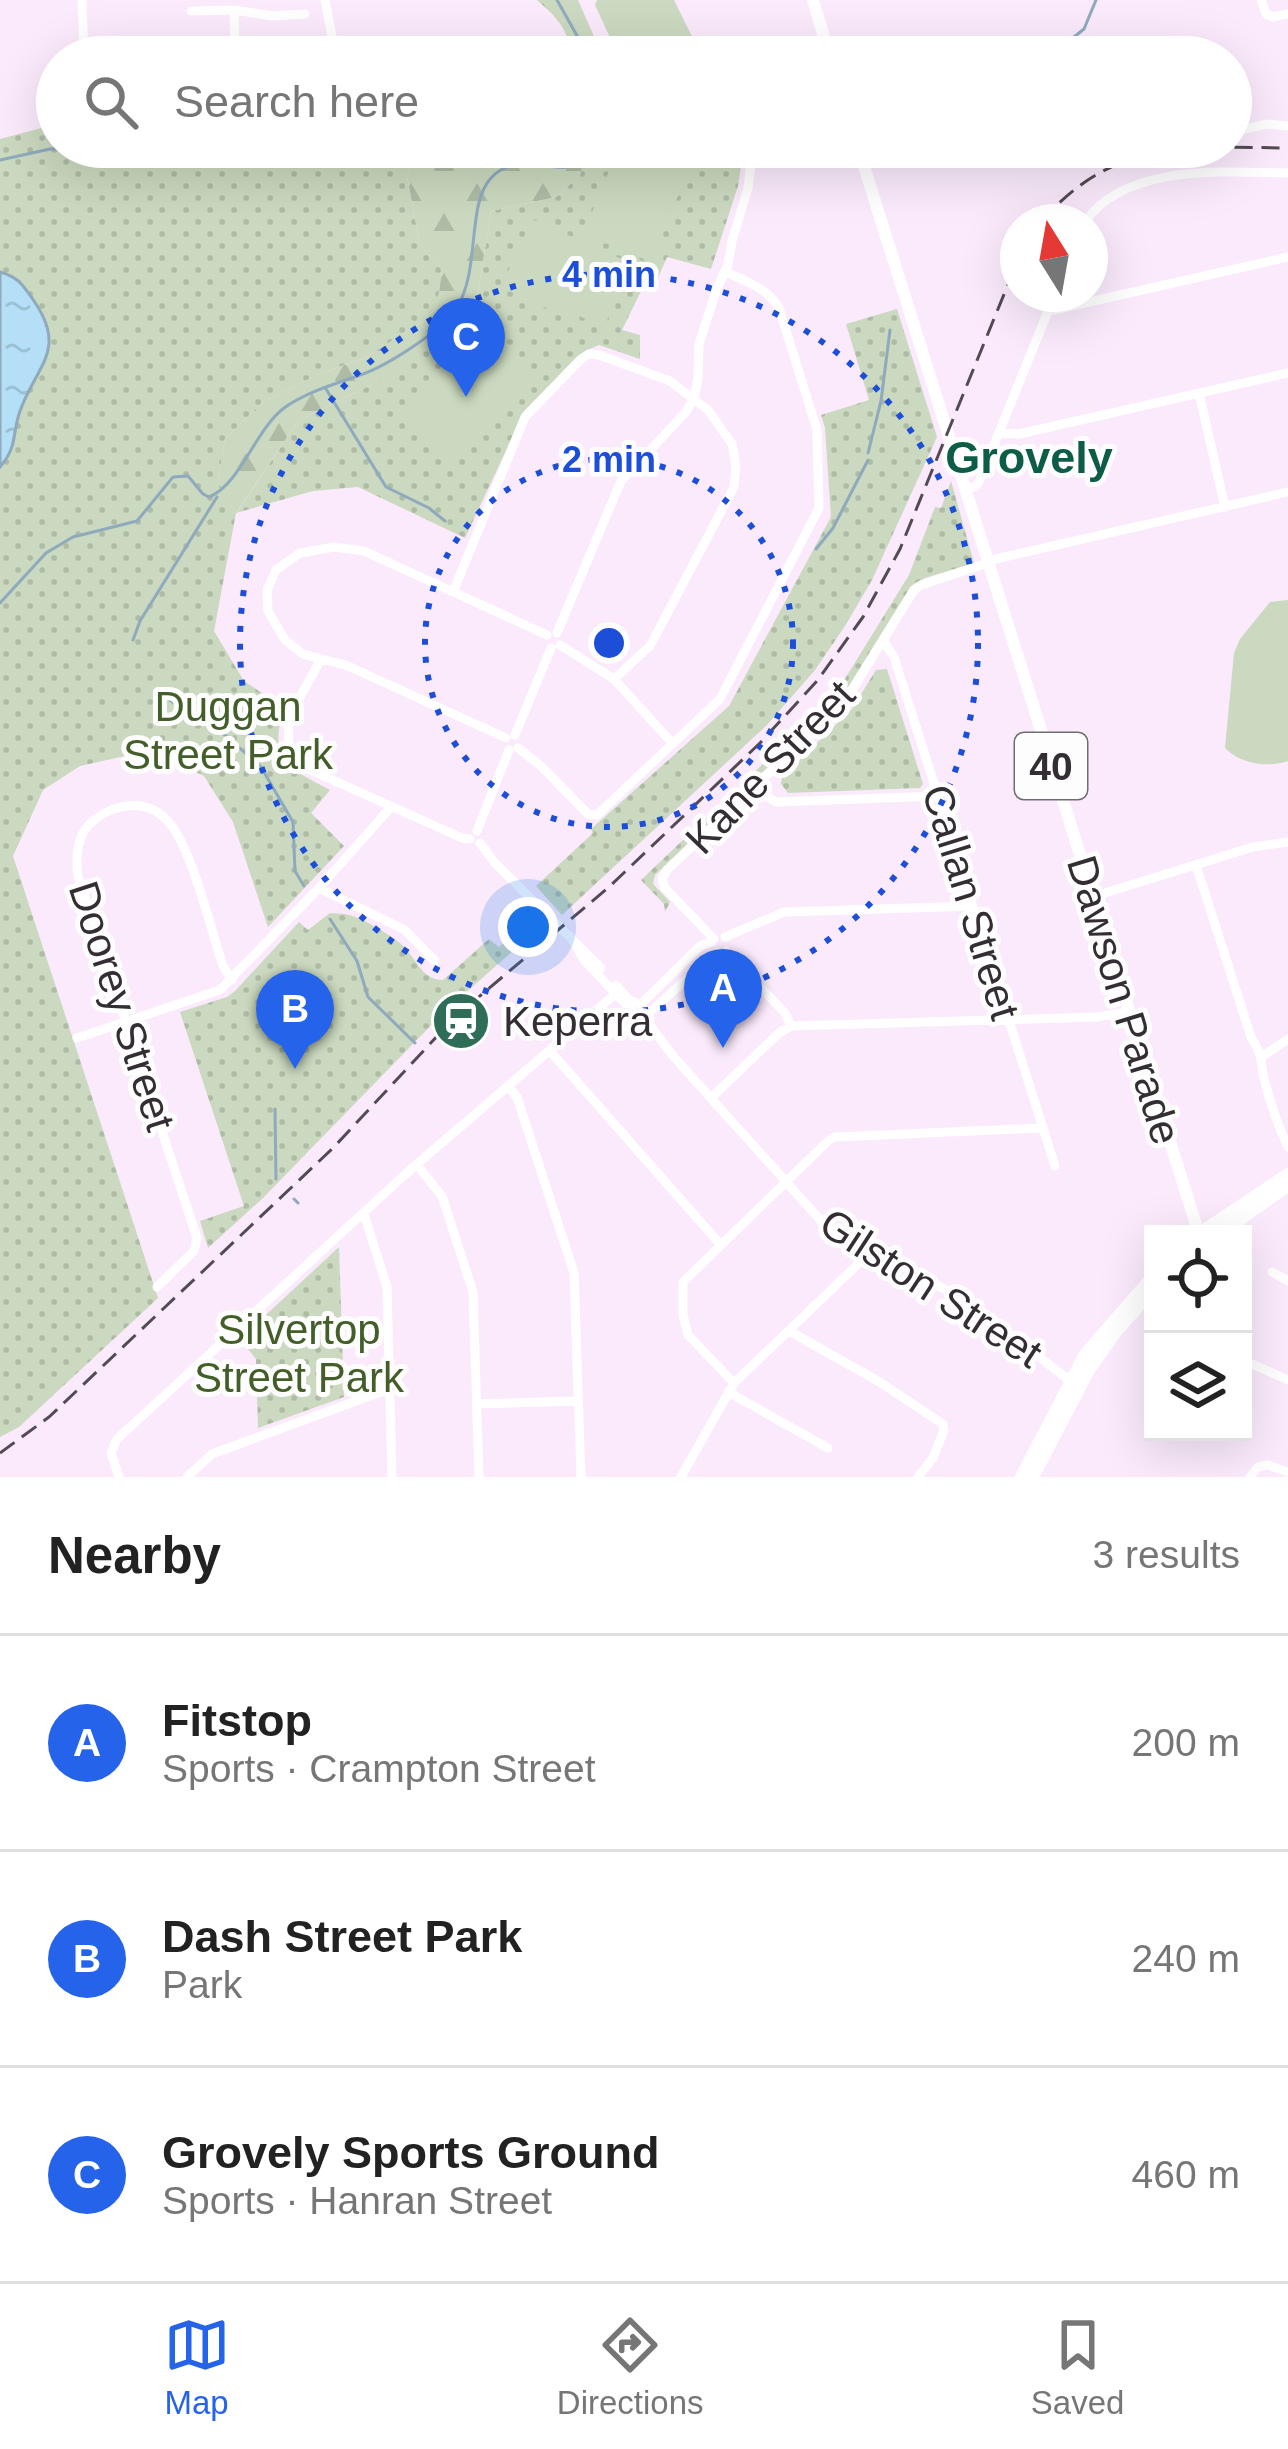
<!DOCTYPE html>
<html lang="en">
<head>
<meta charset="utf-8">
<style>
  body { margin:0; font-family:Helvetica,sans-serif; background:#f2f2f2; color:#222 }
  .controls { position:absolute; right:36px; bottom:36px; display:grid; overflow:hidden; border-radius:0px; box-shadow:0 12px 48px #0002 }
  .controls button { width:108px; height:108px; display:grid; place-items:center; padding:0; border:0; border-bottom:3px solid #e0e0e0; background:#fff; color:#222; font:60px sans-serif }
  .compass { position:absolute; left:1000px; top:204px; width:108px; height:108px; border-radius:50%; background:#fff; box-shadow:0 12px 48px #0002; rotate:349deg }
  .you { position:absolute; left:528px; top:927px; width:42px; height:42px; margin:-30px; border:9px solid #fff; border-radius:50%; background:#1a73e8; box-shadow:0 0 0 18px #1a73e833 }
  .badge { display:grid; place-items:center; width:78px; height:78px; border-radius:50%; background:#2563eb; color:#fff; font-size:39px; font-weight:700 }
  .pin { position:absolute; translate:-50% -99px; filter:drop-shadow(0 3px 6px #0008) }
  .pin::after { content:''; position:absolute; top:63px; width:42px; height:36px; background:inherit; clip-path:polygon(0 0,100% 0,50% 100%) }
  .list { margin:0; padding:0; list-style:none }
  h2 { display:flex; justify-content:space-between; align-items:center; height:156px; margin:0; padding:0 48px; font-size:51px }
  h2 small { font-size:39px; font-weight:400; color:#767676 }
  .list li { display:grid; grid-template-columns:78px 1fr auto; gap:36px; align-items:center; box-sizing:border-box; height:216px; padding:0 48px; border-top:3px solid #e0e0e0 }
  .list b { display:block; font-size:45px; white-space:nowrap }
  .list p { margin:0; font-size:39px; white-space:nowrap; color:#767676 }
  .list em { font-size:39px; font-style:normal; color:#767676 }
  .icon { flex:none; width:66px; height:66px; fill:none; stroke:currentColor; stroke-width:2; stroke-linecap:round; stroke-linejoin:round }
  .map { position:relative; flex:none; width:1288px; height:1477px; overflow:hidden }
  .search { position:absolute; background:#fff; box-shadow:0 12px 48px #0002; left:36px; right:36px; top:36px; height:132px; display:flex; align-items:center; gap:30px; box-sizing:border-box; padding:0 42px; border-radius:66px; color:#767676; font-size:45px }
  .sheet { height:804px; background:#fff }
  nav { display:flex; justify-content:space-around; align-items:center; box-sizing:border-box; height:168px; border-top:3px solid #e0e0e0; background:#fff; font-size:33px; color:#767676 }
  nav a { display:grid; justify-items:center; gap:6px }
  nav .on { color:#2563eb }
  .map>svg:first-child { display:block }
  .green { fill:url(#green-dots) }
  .forest { fill:url(#forest-firs) }
  .pitch { fill:#cad9bf }
  .water { fill:url(#water-ripples); stroke:#8eaabc; stroke-width:3 }
  .lines { fill:none; stroke-linecap:round; stroke-linejoin:round }
  .stream { stroke:#8eaabc; stroke-width:3 }
  .minor { stroke:#fff; stroke-width:9 }
  .major { stroke:#fff; stroke-width:12 }
  .rail { stroke:#534b53; stroke-width:3; stroke-dasharray:18 9; stroke-linecap:butt }
  .ring { fill:none; stroke:#1d4ed8; stroke-width:6; stroke-dasharray:6 12 }
  .labels { text-anchor:middle; dominant-baseline:central; stroke-width:10; stroke-linejoin:round; paint-order:stroke }
  .shield { fill:#fdfdfd; stroke:#706c70; stroke-width:3 }
  .shield-label { font-size:39px; font-weight:bold; fill:#342e34 }
  .park-label { font-size:42px; fill:#435e29; stroke:#fdfdfd }
  .street-label { font-size:42px; fill:#342e34; stroke:#fdfdfd }
  .poi-label { font-size:42px; fill:#342e34; stroke:#fdfdfd; text-anchor:start }
  .neighbourhood-label { font-size:45px; font-weight:bold; fill:#0c5c47; stroke:#fdfdfd }
  .centre { fill:#1d4ed8; stroke:#fdfdfd; stroke-width:6 }
  .ring-label { font-size:36px; text-anchor:middle; font-weight:bold; fill:#1d4ed8; stroke:#fdfdfd; stroke-width:10; stroke-linejoin:round; paint-order:stroke }
</style>
</head>
<body>
<div class="map">
<svg width="1288" height="1477" viewBox="0 0 1288 1477">
  <defs>
    <pattern id="green-dots" width="8" height="8" patternUnits="userSpaceOnUse" patternTransform="scale(3)"><rect width="8" height="8" fill="#cad9bf"/><path d="M2 2h.1M6 6h.1" fill="none" stroke="#aebba5" stroke-width="1.8" stroke-linecap="round"/></pattern>
    <pattern id="forest-firs" width="22" height="20" patternUnits="userSpaceOnUse" patternTransform="scale(3)"><rect width="22" height="20" fill="#cad9bf"/><path d="M5 1l3.5 6h-7zM16 11l3.5 6h-7z" fill="#aebba5"/></pattern>
    <pattern id="water-ripples" width="26" height="14" patternUnits="userSpaceOnUse" patternTransform="scale(3)"><rect width="26" height="14" fill="#b4dff6"/><path d="M2 4q2-2 4 0t4 0M15 11q2-2 4 0t4 0" fill="none" stroke="#9bc0d4"/></pattern>
  </defs>
  <rect width="100%" height="100%" fill="#faeafc"/>
  <!-- green -->
  <path class="green" d="M57,124V147H419L407,176L420,245L442,270L437,307L422,322L365,358L319,374L263,402L225,439L218,482L237,512L298,421L377,382L477,299L491,211L556,197L580,175L588,147H744L738,186L711,269L667,257L658,278L646,281L622,330L640,335V359L599,345L585,351L525,410L465,538L358,487L313,491L236,513L214,631L244,681L284,708C268,761 287,767 330,790L311,813L344,846L268,927L233,822L204,776L152,750L80,766L43,790L13,856L158,1298L19,1427L0,1437V139Z
    M897,309L937,437L872,580L845,626L815,670L767,725L562,915L536,886L593,833L591,829L729,706L831,517L825,428L821,415L869,400L846,324Z
    M951,481L974,563L925,578L911,586L844,694L655,875L653,884L670,902L665,912L664,904L641,880L835,695L909,575L935,507L941,508Z
    M887,669L923,784L920,788L788,793L781,784L782,777L852,709L876,670Z
    M330,913C337,914 343,913 349,915C362,918 391,935 401,944C416,957 421,980 443,980L489,939L499,947L532,916L541,926L446,1010L263,1198L208,1248L200,1221L244,1206L180,1012L227,997L235,991L299,922L308,930Z
    M339,1247L344,1397L258,1428L256,1359L240,1339Z"/>
  <!-- forest -->
  <path class="forest" d="M537,0H578L603,57H569C572,31 555,16 537,0Z
    M419,147H588L580,175L556,197L491,211L477,299L454,333L377,382L298,421L236,513L218,482L225,439L263,402L319,374L365,358L422,322L437,307L442,270L420,245L407,176Z"/>
  <!-- pitch -->
  <path class="pitch" d="M597,0H674L702,57H619L595,5Z
    M619,147H669L694,157L651,262L583,234Z
    M532,219L633,264L604,327L554,305L551,310L504,289L506,283L503,282Z
    M477,329L532,379L454,465L399,415Z
    M1288,600V761C1268,768 1240,764 1225,748L1234,653L1240,639L1270,602Z"/>
  <!-- water -->
  <path class="water" d="M0,272C18,277 23,285 34,301C69,352 34,367 19,414C12,437 17,447 0,467Z"/>
  <g class="lines">
    <!-- stream -->
    <path class="stream" d="M557,0L589,57
      M1049,57L1084,29L1096,0
      M396,147L437,155L466,147
      M0,160L50,149L117,147L221,159L251,147
      M326,389L386,487L429,508L445,521
      M868,453L881,401L890,330
      M816,549L833,528L868,460
      M0,603L46,553L73,537L137,521L173,477L188,476L203,494L209,497C240,485 255,430 284,408C306,392 335,384 360,375C385,367 442,331 456,309C481,271 466,205 491,178C513,154 541,169 568,167L581,147
      M133,640L140,621L217,497
      M155,691L225,735L261,767L293,822L295,871L304,886
      M330,919L357,961L368,997L415,1043
      M275,1109L276,1179
      M294,1199L298,1203"/>
    <!-- minor -->
    <path class="minor" d="M82,0L84,57
      M325,0L336,57
      M1261,0L1266,14L1273,17L1288,14
      M234,10L235,51
      M191,11L234,10L273,16L305,14
      M193,57L235,51L270,57
      M807,57L827,46
      M1231,132L1267,124L1288,126
      M1103,147L1104,151L1115,147
      M1085,222C1126,163 1225,172 1288,173
      M1049,309L1054,310L1288,257
      M1199,393L1225,507
      M999,433L1019,434L1288,373
      M964,490L976,486L979,482L1055,294
      M987,561L1288,492
      M453,592L525,417L581,359L589,354L599,355L670,381L708,410L732,444L736,466L734,487L650,646L614,679
      M557,633L621,481L685,413L694,399L698,378L699,344L717,288L728,265L732,241L748,188L753,147
      M883,640L894,657L1055,1166
      M560,645L614,679L673,744
      M321,659L288,719L289,750L306,768L462,838L470,839
      M515,735L551,648
      M506,738L348,666L303,654L285,640L268,611L267,590L276,570L300,553L334,547L364,551L547,635
      M518,748L541,766L588,814L597,815L720,699L819,508L817,430L779,308C767,288 746,281 726,272
      M755,789L776,802L938,796
      M477,831L509,750
      M480,843L495,863L601,968
      M1196,865L1251,1037C1266,1061 1258,1059 1265,1082C1271,1105 1278,1126 1288,1147
      M319,888L405,930L435,961
      M1092,897L1253,847L1288,842
      M570,936L584,960L632,1011L635,1019L646,1020L673,1056L823,1223L961,1298L1072,1382
      M725,937L784,912L973,906
      M714,939L665,888L662,879L667,870L845,701L914,590L921,585L988,563
      M726,951L785,1013L791,1026
      M616,985L628,999L639,1004
      M641,1004L700,946L712,942
      M646,1020L650,1012L717,952
      M77,1038L220,990L319,888L392,806
      M550,1051L720,1244
      M1263,1056L1288,1039
      M509,1087L517,1097L574,1273L581,1477
      M711,1098L779,1033L791,1026L1097,1017L1127,1012
      M417,1165L442,1196L473,1292L479,1477
      M364,1214L387,1287L392,1477
      M1272,1272L1288,1281
      M157,1287L194,1251L197,1238L78,876C75,854 77,831 97,818C117,803 146,800 165,818C191,842 211,931 223,966L232,980
      M789,1331L878,1381L943,1424L944,1430L933,1458L918,1477
      M1243,1360L1288,1380
      M734,1383L688,1335L683,1315V1282L829,1140L835,1137L1042,1128
      M728,1392L828,1448
      M477,1404L578,1401
      M119,1477L111,1453L117,1439L410,1170L620,990
      M187,1477L212,1454L389,1389
      M681,1477L734,1383L857,1265L870,1249
      M1250,1477L1258,1467L1268,1465L1288,1472"/>
    <!-- major -->
    <path class="major" d="M813,0L830,57
      M858,147L1199,1234
      M1198,1234L1288,1174
      M1219,1234L1288,1186
      M1021,1477L1085,1354L1153,1276
      M1033,1477L1089,1370L1116,1332L1153,1290"/>
    <!-- rail -->
    <path class="rail" d="M1041,222C1114,138 1187,147 1288,148
      M0,1453L49,1417L333,1148L455,1017L609,887L760,743L817,681L863,617L900,549L1018,260"/>
  </g>
  <!-- distance rings -->
  <g class="ring">
    <circle cx="609" cy="643" r="184"/>
    <circle cx="609" cy="643" r="369"/>
  </g>
  <!-- icons -->
  <defs>
    <g id="station-disc" transform="scale(3)"><circle r="9.5" fill="#2f6d59" stroke="#fdfdfd"/><path d="M-3-6H3Q5-6 5-4V2Q5 4 3 4L4.5 6H3L1.5 4h-3L-3 6H-4.5L-3 4Q-5 4-5 2V-4Q-5-6-3-6ZM-3.5-4v3h7v-3ZM-3.5 1v1.5H-2V1ZM2 1v1.5H3.5V1Z" fill="#fff"/></g>
  </defs>
  <g fill-rule="evenodd">
    <use href="#station-disc" x="461" y="1021"/>
  </g>
  <g class="labels">
    <!-- shield labels -->
    <rect class="shield" x="1015" y="733" width="72" height="66" rx="9"/>
    <g class="shield-label">
      <text x="1051" y="766">40</text>
    </g>
    <!-- park labels -->
    <g class="park-label">
      <text x="228" y="706">Duggan<tspan x="228" dy="48">Street Park</tspan></text>
      <text x="299" y="1329">Silvertop<tspan x="299" dy="48">Street Park</tspan></text>
    </g>
    <!-- street labels -->
    <g class="street-label">
      <text transform="translate(770 767) rotate(-46)">Kane Street</text>
      <text transform="translate(971 902) rotate(73)">Callan Street</text>
      <text transform="translate(1124 1000) rotate(73)">Dawson Parade</text>
      <text transform="translate(122 1006) rotate(72)">Doorey Street</text>
      <text transform="translate(931 1288) rotate(33)">Gilston Street</text>
    </g>
    <!-- poi labels -->
    <g class="poi-label">
      <text x="503" y="1021">Keperra</text>
    </g>
    <!-- neighbourhood labels -->
    <g class="neighbourhood-label">
      <text x="1029" y="457">Grovely</text>
    </g>
  </g>
  <circle cx="609" cy="643" r="18" class="centre"/>
  <g class="ring-label">
    <text x="609" y="287">4 min</text>
    <text x="609" y="472">2 min</text>
  </g>
</svg>
<div class="controls">
<button><svg class="icon" aria-label="locate" viewBox="0 0 24 24"><circle cx="12" cy="12" r="6"/><path d="M12 2v4M12 18v4M2 12h4M18 12h4"/></svg></button>
<button><svg class="icon" aria-label="layers" viewBox="0 0 24 24"><path d="M12 4l9 5-9 5-9-5zM3 14l9 5 9-5"/></svg></button>
</div>
<svg class="compass" viewBox="-18 -18 36 36"><path d="M0-13l5 13h-10z" fill="#e53935"/><path d="M0 13l5-13h-10z" fill="#767676"/></svg>
<div class="you"></div>
<div class="pin badge" style="left:723px;top:1048px">A</div>
<div class="pin badge" style="left:295px;top:1069px">B</div>
<div class="pin badge" style="left:466px;top:397px">C</div>
<div class="search"><svg class="icon" aria-label="search" viewBox="0 0 24 24"><circle cx="10" cy="10" r="6"/><path d="M15 15l6 6"/></svg>Search here</div>
</div>
<section class="sheet">
<h2>Nearby<small>3 results</small></h2>
<ul class="list">
<li><span class="badge">A</span><div><b>Fitstop</b><p>Sports · Crampton Street</p></div><em>200 m</em></li>
<li><span class="badge">B</span><div><b>Dash Street Park</b><p>Park</p></div><em>240 m</em></li>
<li><span class="badge">C</span><div><b>Grovely Sports Ground</b><p>Sports · Hanran Street</p></div><em>460 m</em></li>
</ul>
</section>
<nav>
<a class="on"><svg class="icon" aria-label="map" viewBox="0 0 24 24"><path d="M3 6l6-2 6 2 6-2v14l-6 2-6-2-6 2zM9 4v14M15 6v14"/></svg>Map</a>
<a><svg class="icon" aria-label="directions" viewBox="0 0 24 24"><path d="M12 3l9 9-9 9-9-9zM9 14v-3h6M13 9l2 2-2 2"/></svg>Directions</a>
<a><svg class="icon" aria-label="saved" viewBox="0 0 24 24"><path d="M7 4h10v16l-5-4-5 4z"/></svg>Saved</a>
</nav>
</body>
</html>
